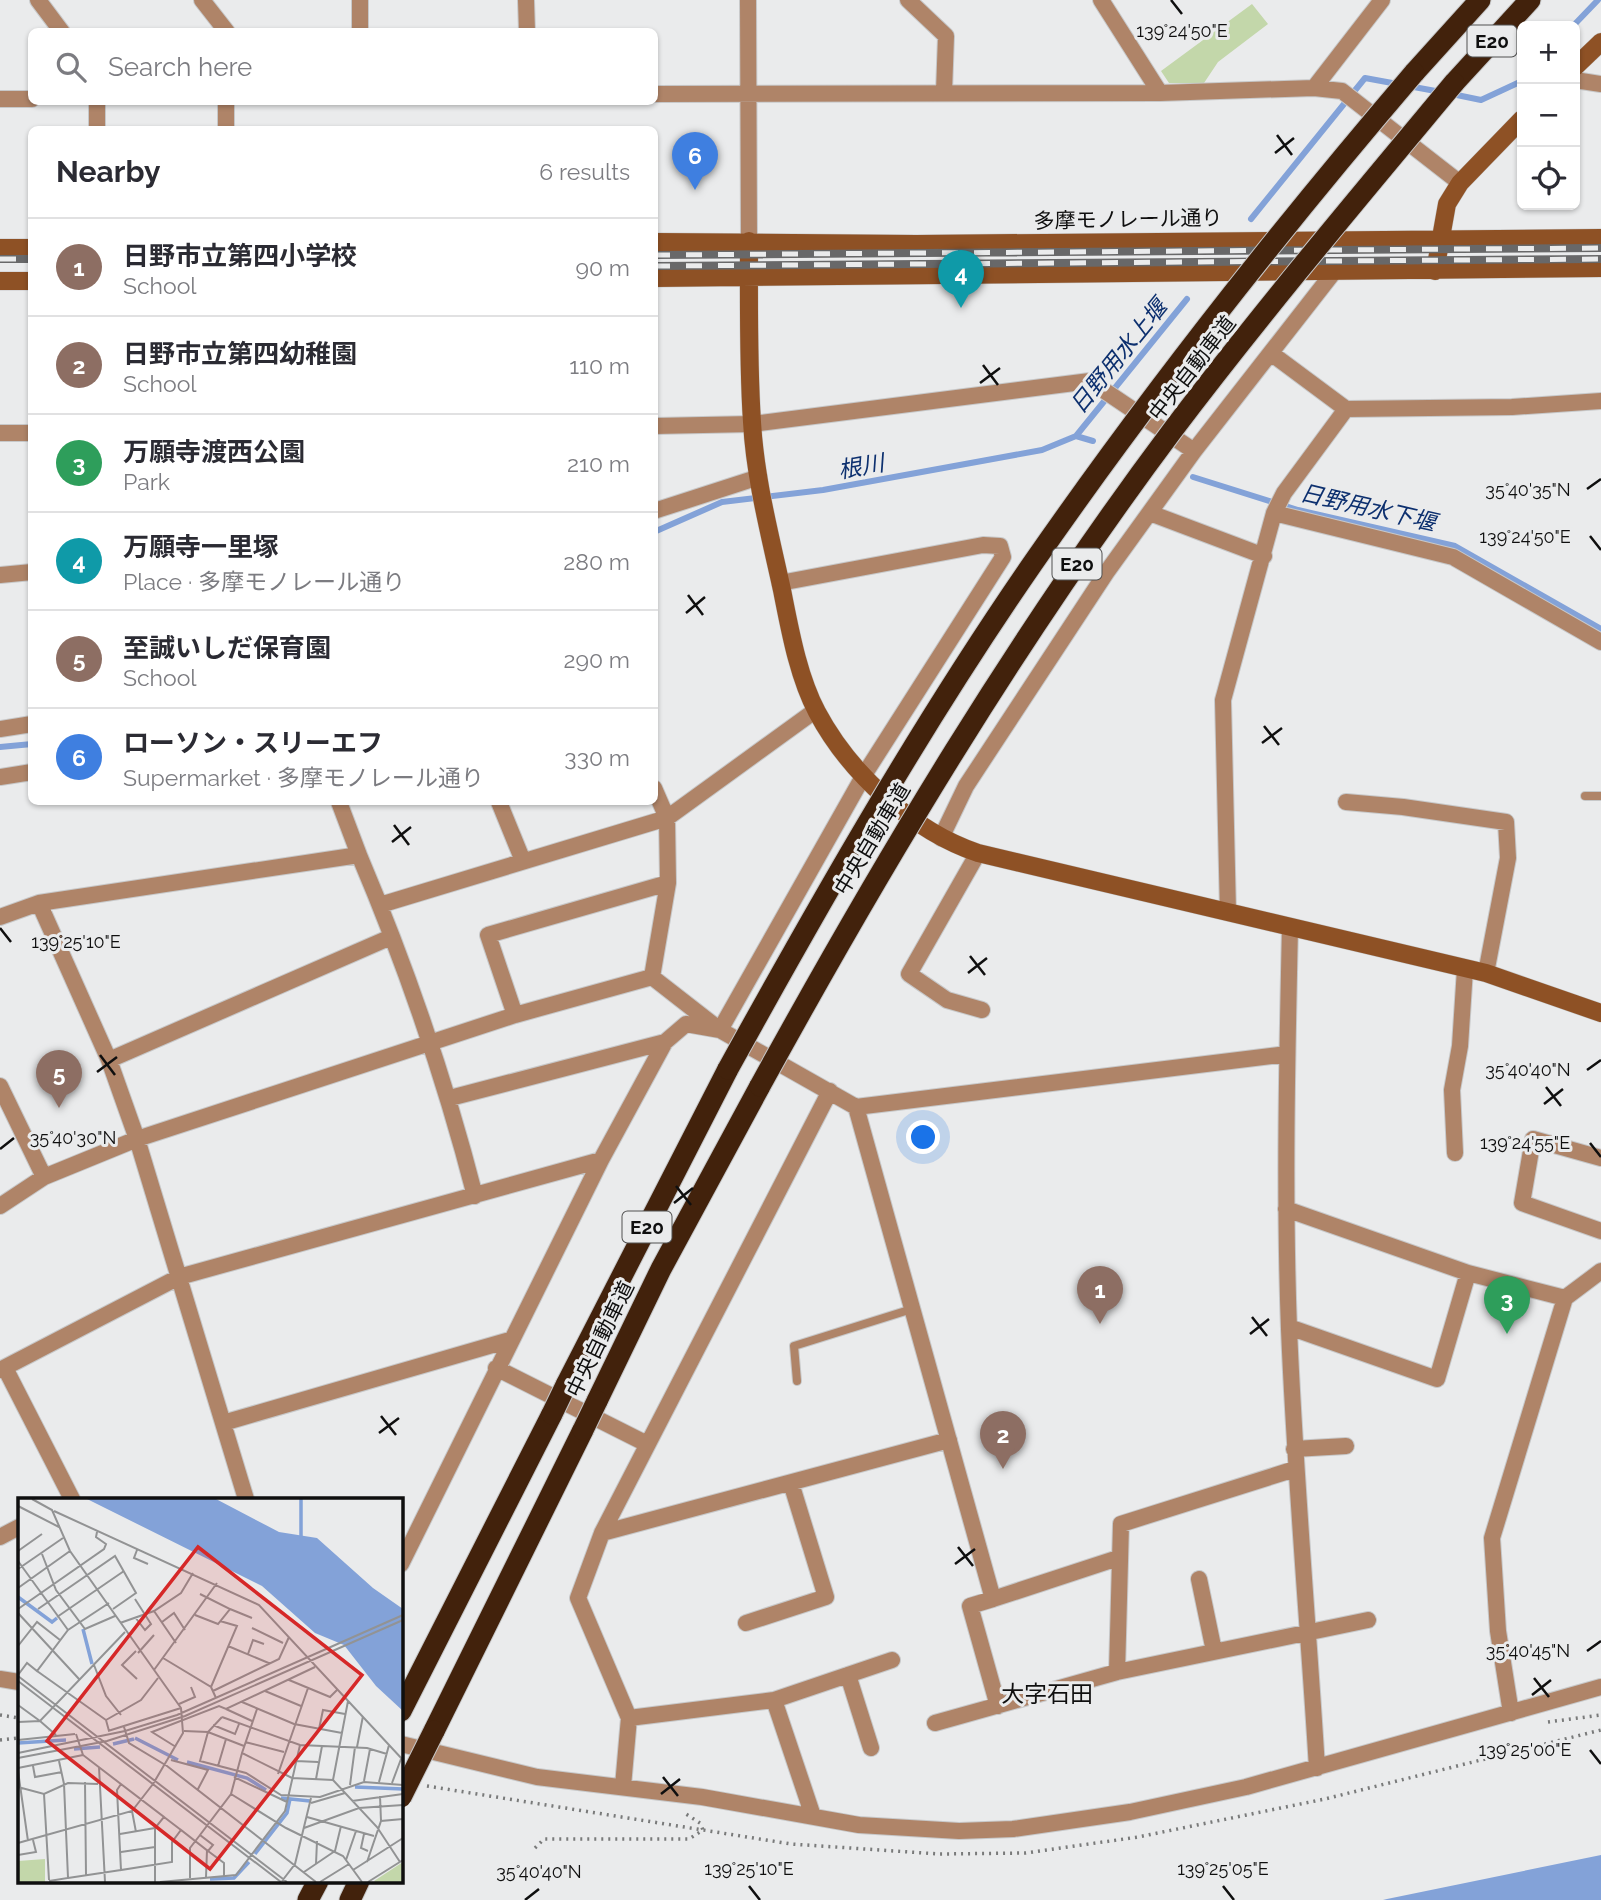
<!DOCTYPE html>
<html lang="en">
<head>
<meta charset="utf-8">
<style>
  body { margin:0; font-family:Raleway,"Noto Sans JP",sans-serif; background:#f7f7f7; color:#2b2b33 }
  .controls { position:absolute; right:21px; top:21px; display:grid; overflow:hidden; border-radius:10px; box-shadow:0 2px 5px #0004 }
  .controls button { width:63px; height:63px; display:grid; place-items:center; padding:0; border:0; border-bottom:2px solid #e1e1e2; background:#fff; color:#2b2b33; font:35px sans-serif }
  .you { position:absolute; left:924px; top:1138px; width:24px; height:24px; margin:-18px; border:5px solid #fff; border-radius:50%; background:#1a73e8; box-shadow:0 0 0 10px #1a73e833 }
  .badge { display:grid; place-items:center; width:46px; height:46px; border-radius:50%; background:#71612f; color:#fff; font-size:23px; font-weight:700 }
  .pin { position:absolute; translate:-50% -58px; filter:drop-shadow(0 2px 4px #0008) }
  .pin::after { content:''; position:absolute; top:37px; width:24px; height:21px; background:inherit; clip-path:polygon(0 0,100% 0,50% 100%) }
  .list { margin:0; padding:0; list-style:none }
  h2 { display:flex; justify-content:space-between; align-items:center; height:91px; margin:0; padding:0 28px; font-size:30px }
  h2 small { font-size:23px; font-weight:400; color:#7c7c81 }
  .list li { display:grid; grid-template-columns:46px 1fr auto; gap:21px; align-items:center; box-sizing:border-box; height:98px; padding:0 28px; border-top:2px solid #e1e1e2 }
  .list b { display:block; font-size:26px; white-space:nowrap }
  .list p { margin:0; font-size:23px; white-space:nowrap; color:#7c7c81 }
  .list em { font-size:23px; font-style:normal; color:#7c7c81 }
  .icon { flex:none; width:38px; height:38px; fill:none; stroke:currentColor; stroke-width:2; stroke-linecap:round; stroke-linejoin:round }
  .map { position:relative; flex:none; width:1601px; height:1900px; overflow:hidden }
  .search { position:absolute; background:#fff; box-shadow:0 2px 5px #0004; left:28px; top:28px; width:630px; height:77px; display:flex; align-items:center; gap:18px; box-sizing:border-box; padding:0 24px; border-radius:10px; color:#7c7c81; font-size:26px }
  .panel { position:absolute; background:#fff; box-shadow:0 2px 5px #0004; left:28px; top:126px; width:630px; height:679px; border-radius:10px }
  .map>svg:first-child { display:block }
  .green { fill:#c3d7aa }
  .water { fill:#83a2d8 }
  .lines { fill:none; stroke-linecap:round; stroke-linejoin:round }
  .stream { stroke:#83a2d8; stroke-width:6 }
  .lane-casing { stroke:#c7c8c9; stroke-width:10 }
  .street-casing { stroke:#c7c8c9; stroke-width:18 }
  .secondary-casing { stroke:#c7c8c9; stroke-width:19 }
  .highway-casing { stroke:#c7c8c9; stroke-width:23 }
  .path { stroke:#797a7a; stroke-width:3.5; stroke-dasharray:2 5; stroke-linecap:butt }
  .lane { stroke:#af8468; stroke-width:8 }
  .street { stroke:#af8468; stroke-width:16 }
  .secondary { stroke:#8e5125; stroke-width:18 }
  .highway { stroke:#42220c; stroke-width:21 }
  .rail-casing { stroke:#686869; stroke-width:8 }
  .rail { stroke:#eaebec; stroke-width:5; stroke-dasharray:16; stroke-linecap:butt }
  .highway-bridge-casing { stroke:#c7c8c9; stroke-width:23; stroke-linecap:butt }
  .highway-bridge { stroke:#42220c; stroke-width:21 }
  .ticks { fill:none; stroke:#0f0f0f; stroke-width:2.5 }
  .labels { text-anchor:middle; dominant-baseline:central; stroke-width:6; stroke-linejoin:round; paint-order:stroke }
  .shield { fill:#eaebec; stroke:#515151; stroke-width:2 }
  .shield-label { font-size:19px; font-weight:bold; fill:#0f0f0f }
  .street-label { font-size:21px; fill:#0f0f0f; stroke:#eaebec }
  .water-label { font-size:23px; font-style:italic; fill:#0d306f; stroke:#eaebec }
  .neighbourhood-label { font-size:23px; fill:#0f0f0f; stroke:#eaebec }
  .inset-river { fill:none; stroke:#83a2d8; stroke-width:3.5 }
  .inset-road { fill:none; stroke:#929394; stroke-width:2 }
  .view { fill:#d62828; fill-opacity:0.15; stroke:#d62828; stroke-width:3.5 }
  .inset-edge { fill:none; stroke:#0f0f0f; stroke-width:3.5 }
  .ticks-label { font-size:18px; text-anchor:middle; fill:#0f0f0f; stroke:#eaebec; stroke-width:6; stroke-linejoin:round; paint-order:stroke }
</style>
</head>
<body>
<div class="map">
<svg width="1601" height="1900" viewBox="0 0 1601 1900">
  <rect width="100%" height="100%" fill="#eaebec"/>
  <!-- green -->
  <path class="green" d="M1252,4L1268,24L1218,62L1204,83H1169L1161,71Z"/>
  <!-- water -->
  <path class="water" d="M1601,1855V1900H1383L1387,1899Z"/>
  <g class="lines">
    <!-- stream -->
    <path class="stream" d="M1573,26L1598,0
      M1452,94L1481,100L1522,81
      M1251,219L1365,78L1441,92
      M1076,436L1093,441
      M1193,477L1298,510L1455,546L1601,629
      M654,532L722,502L823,490L1042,450L1076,436L1187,299
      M0,747L32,744"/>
    <!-- lane casing -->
    <g class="lane-casing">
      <path id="lane" d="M1585,796H1601
        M797,1381L794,1346L912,1309"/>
    </g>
    <!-- street casing -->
    <g class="street-casing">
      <path id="street" d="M38,0L62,32
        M202,0L227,32
        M360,0V32
        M526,0L527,32
        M748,0L749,241
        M908,0L946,36L944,92
        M1101,0L1160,93
        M1575,80L1601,84
        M1314,88L1382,0
        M654,94L1160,93L1314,88L1342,91L1460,183
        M0,99H32
        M97,102V130
        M226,102V130
        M1272,354L1346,409L1512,407L1601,401
        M654,426L752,424L1090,381L1194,451
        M0,433H32
        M654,511L759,477
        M1150,513L1264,556
        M1274,513L1453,557L1601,642
        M0,575L32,572
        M0,729L32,724
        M0,777L32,772
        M339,802L359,855
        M499,802L523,861
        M1346,802L1403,807L1506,822L1508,858L1486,973
        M941,838L966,786L1106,573L1194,451L1333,273
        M978,853L909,974L947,1000L982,1010
        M39,903L109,1060L137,1139L246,1499
        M380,905L667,818L816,710
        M1228,912L1223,700L1274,513L1284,493L1346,409
        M0,917L39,903L359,855C406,966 445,1079 475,1196
        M1290,927C1287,1061 1284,1195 1289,1329C1295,1476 1308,1621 1317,1768
        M652,977L720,1030L856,1107L1287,1054
        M652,977L668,883L667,818L654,788
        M515,1015L488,935L668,883
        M109,1060L391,937
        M0,1086L44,1177
        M450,1098L665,1042
        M856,1107L993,1599L1118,1558
        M1455,1153L1452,1090L1460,1046L1465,969
        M1601,1158L1533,1139L1522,1203L1601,1231
        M0,1206L44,1177L137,1139L515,1015L652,977
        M1286,1209L1468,1273L1565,1298
        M1289,1327L1437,1379L1468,1273
        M5,1368L72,1499
        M496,1368L647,1444
        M0,1370L179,1277L601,1160
        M223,1423L510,1340
        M1294,1449L1346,1446
        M1295,1469L1121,1524L1117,1672L1368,1620
        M602,1533L949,1440
        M0,1537L19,1527
        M401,1564L601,1160L665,1042L686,1024L720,1030L864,775L1003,557L1000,546L983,545L780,583
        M1199,1579L1214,1651
        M993,1599L970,1606L998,1706
        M746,1623L826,1597L791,1483
        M848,1675L871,1748
        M0,1679L19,1682
        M774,1700L813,1816
        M1511,1713L1498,1631L1492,1538L1565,1298L1601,1271
        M629,1718L774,1700L892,1660
        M935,1723L1117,1672
        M401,1744L537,1777L702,1797L859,1825L959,1831L1013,1829L1130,1812L1246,1787L1601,1687
        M623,1786L629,1718L578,1598L602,1533L830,1091"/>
    </g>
    <!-- secondary casing -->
    <g class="secondary-casing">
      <path id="secondary" d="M1575,67L1601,42
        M749,241C749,301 748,362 752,422C755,478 770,535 782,590C790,630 798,676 817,712C850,774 913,831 978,853L1486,973L1601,1013
        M654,242L917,244L1601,238
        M0,248H32
        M1435,271L1447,204L1460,183L1522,119
        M654,278L1601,268
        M0,281H32"/>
    </g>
    <!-- highway casing -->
    <g class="highway-casing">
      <path id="highway" d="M1414,73L1480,0
        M1454,83L1530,0
        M566,1385L728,1069
        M597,1401L661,1269L760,1086
        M401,1711L552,1414
        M434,1731L583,1430
        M308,1900L318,1881
        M350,1900L359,1881"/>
    </g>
    <!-- path -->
    <path class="path" d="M0,1715L19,1718
      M1548,1722L1601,1715
      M0,1740L19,1738
      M427,1786L791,1844L939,1854L1026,1853L1138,1837L1325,1799L1601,1730
      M535,1848L544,1839H689L703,1830L700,1823L686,1814"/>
    <!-- lane -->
    <use href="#lane" class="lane"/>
    <!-- street -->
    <use href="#street" class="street"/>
    <!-- secondary -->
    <use href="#secondary" class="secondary"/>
    <!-- highway -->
    <use href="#highway" class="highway"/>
    <!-- rail casing -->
    <g class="rail-casing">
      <path id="rail" d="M654,255L1601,248
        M0,259H32
        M654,266L1601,259"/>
    </g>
    <!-- rail -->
    <use href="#rail" class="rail"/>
    <!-- highway-bridge casing -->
    <g class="highway-bridge-casing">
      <path id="highway-bridge" d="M728,1069C823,897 921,725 1033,563C1151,393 1279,231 1414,73
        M760,1086C884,860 1017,638 1172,431C1262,312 1359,197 1454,83
        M552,1414L566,1385
        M583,1430L597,1401
        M401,1797L434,1731"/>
    </g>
    <!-- highway-bridge -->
    <use href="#highway-bridge" class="highway-bridge"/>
  </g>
  <!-- ticks -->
  <path class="ticks" d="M1171,0L1182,14M1277,135L1292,155M1275,153L1294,138M983,365L998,385M980,383L1000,368M1587,489L1601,479M1590,536L1601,550M688,595L703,615M686,613L705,597M1264,726L1279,745M1262,743L1282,728M394,825L409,845M392,842L411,827M0,928L11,942M970,956L985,975M968,973L987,958M100,1055L115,1075M1587,1070L1601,1060M97,1072L117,1057M1546,1087L1561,1106M1544,1104L1563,1089M1590,1143L1601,1157M0,1149L14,1138M676,1186L691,1205M674,1203L693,1188M1252,1317L1267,1336M1250,1334L1269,1319M381,1416L396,1435M379,1433L399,1418M958,1547L973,1566M955,1564L975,1549M1587,1651L1601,1641M1534,1678L1549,1697M1532,1695L1551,1680M1590,1750L1601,1764M663,1777L678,1796M661,1794L680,1779M749,1886L760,1900M1223,1886L1234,1900M525,1900L539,1889"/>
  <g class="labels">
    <!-- shield labels -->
    <g class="shield">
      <rect x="1467.5" y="25.5" width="49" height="31" rx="5"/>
      <rect x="1052.5" y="548.5" width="49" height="31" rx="5"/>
      <rect x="622.5" y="1211.5" width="49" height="31" rx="5"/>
    </g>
    <g class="shield-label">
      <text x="1492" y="41">E20</text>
      <text x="1077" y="564">E20</text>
      <text x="647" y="1227">E20</text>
    </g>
    <!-- street labels -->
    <g class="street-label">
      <text transform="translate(1128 219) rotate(-1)">多摩モノレール通り</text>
      <text transform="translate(1192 368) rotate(-52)">中央自動車道</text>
      <text transform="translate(872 839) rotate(-59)">中央自動車道</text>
      <text transform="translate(600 1339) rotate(-64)">中央自動車道</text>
    </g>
    <!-- water labels -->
    <g class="water-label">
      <text transform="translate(1118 356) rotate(-51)">日野用水上堰</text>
      <text transform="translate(861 466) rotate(-10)">根川</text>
      <text transform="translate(1368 507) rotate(13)">日野用水下堰</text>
    </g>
    <!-- neighbourhood labels -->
    <g class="neighbourhood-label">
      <text x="1047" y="1693">大字石田</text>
    </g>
  </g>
  <!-- overview -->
  <g transform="translate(18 1498)">
    <rect width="385" height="385" fill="#eaebec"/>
    <path d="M27,361V384H0V363ZM385,364V384H357L356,383Z" fill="#c3d7aa"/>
    <path d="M69,1H198L261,34L299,40L355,90L385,111V213L358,188L326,147L297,135L244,88Z" fill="#83a2d8"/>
    <path class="inset-river" d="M283,1V41M0,99L34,124L39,120M65,131L74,166M117,240L160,262M0,245L48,242M95,246L116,241M56,251L82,249M169,264L229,280L248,292M337,289L385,291M263,300L292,303M237,356L269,315L272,301M192,381L216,380L231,364"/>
    <path class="inset-road" d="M14,1L34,12L52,53L163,210L165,235L135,286M0,8L41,29M36,13L241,107L385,262M119,52L116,60L130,66M0,53L24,36M24,56L38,92L67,131L97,118M0,63L50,132M0,71L45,40M0,90L52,53M117,101L133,126L127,132L117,119M0,111L86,51L88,46L78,39L79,34M20,111L97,58L118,95L95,111M212,111L234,120M129,113L147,91M136,113L158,145M0,115L61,181M177,117L200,126L212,111L182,96M39,119L106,73M144,124L156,115L167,132M102,125L136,113L163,95L175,75M234,130L265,145M0,148L19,124L42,142M210,148L253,166M118,153L104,167L119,181M120,155L136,137M230,156L235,142L246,146M145,160L193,189L198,200M76,167L88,198L103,217M136,172L199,85M19,173L88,222L91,233M0,177L9,165L19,173L50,132L91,105M0,178L269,384M271,182L312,199L319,192M0,183L263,384M193,189L219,128L202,123M195,193L261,161L271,139M247,193L283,208M224,204L276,226L324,235M161,206L177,199L173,189M0,207L22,223L107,134M208,211L234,223M239,211L224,255L274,280L315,282L359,329L382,364M204,219L190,234L182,263L228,275L263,297L302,299L346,284L385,287M204,219L282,247L349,250L369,256M88,222L123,202L140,180M0,224L22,223L38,237M195,227L217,236L221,226M106,229L111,245L149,268L298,384M301,231L305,212L327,216M90,233L163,210M166,233L190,234L226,248M58,236L65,257L146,319L137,330V384M0,242L57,236M227,244L266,254M158,249L134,234L201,208L208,211L297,169M339,249L345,218M0,255L107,233L159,217L385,117M0,260L89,243L167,218L385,122M153,262L190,272L180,291M278,263L300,264M15,268L17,279L44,274M200,268L208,241M81,269L87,384M0,270L65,257M0,273L10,343M260,276L290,190M216,279L269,304M298,281L304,248M315,282L330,203M346,283L352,251M67,284L68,377M361,284L371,247M374,285L383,261M103,286L99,292L103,372L154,364V344L163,332L190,353L195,347L182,337L213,296L224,255M332,287L337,249M0,289L26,296L50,285L80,286M26,296L31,382M213,296L268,330L325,358L344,384M362,298L363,323M334,303L385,296M293,305L327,295M114,313L118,334M146,319L163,332M289,319L356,338M286,330L341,310L385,307M102,336L137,330M346,336L343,350L350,353M0,345L114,313L135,286M190,353L206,365V378M103,354L137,349M0,357L18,354L15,342M328,362L338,333M349,364L363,323L385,321M298,366L299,343M335,372L385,340M286,374L317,353L323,328M188,379L189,352M50,380L103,372M172,380V350L182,337M31,383L50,380L46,286L41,263M264,383L277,366L293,300M142,384L218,377L267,313L282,247M302,384L331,366M350,384L385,362"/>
    <path class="view" d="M180,49L344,177L192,371L29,243Z"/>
    <rect width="385" height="385" class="inset-edge"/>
  </g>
  <g class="ticks-label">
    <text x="1182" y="37">139°24'50"E</text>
    <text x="1528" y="496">35°40'35"N</text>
    <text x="1525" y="543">139°24'50"E</text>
    <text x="76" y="948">139°25'10"E</text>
    <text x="1528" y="1076">35°40'40"N</text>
    <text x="73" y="1144">35°40'30"N</text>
    <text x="1525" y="1149">139°24'55"E</text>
    <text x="1528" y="1657">35°40'45"N</text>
    <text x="1525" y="1756">139°25'00"E</text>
    <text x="749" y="1875">139°25'10"E</text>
    <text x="1223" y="1875">139°25'05"E</text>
    <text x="539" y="1878">35°40'40"N</text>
  </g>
</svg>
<div class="controls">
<button>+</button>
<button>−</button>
<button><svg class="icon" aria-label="locate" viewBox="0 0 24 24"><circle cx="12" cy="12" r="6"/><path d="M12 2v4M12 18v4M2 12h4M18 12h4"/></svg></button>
</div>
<div class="you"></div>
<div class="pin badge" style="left:1100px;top:1324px;background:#8d6e63">1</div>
<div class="pin badge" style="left:1003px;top:1469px;background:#8d6e63">2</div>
<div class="pin badge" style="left:1507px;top:1334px;background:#2e9e5b">3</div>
<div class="pin badge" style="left:961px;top:308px;background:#0f9aa8">4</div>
<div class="pin badge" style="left:59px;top:1108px;background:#8d6e63">5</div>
<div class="pin badge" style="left:695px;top:190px;background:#3f7fe0">6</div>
<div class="search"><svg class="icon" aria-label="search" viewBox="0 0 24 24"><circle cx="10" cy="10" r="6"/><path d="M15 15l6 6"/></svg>Search here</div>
<section class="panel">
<h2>Nearby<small>6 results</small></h2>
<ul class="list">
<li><span class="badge" style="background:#8d6e63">1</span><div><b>日野市立第四小学校</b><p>School</p></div><em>90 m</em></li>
<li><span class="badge" style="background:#8d6e63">2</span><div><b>日野市立第四幼稚園</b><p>School</p></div><em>110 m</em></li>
<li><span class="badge" style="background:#2e9e5b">3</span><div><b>万願寺渡西公園</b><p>Park</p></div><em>210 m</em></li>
<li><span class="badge" style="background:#0f9aa8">4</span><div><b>万願寺一里塚</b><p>Place · 多摩モノレール通り</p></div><em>280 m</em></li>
<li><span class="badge" style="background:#8d6e63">5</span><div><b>至誠いしだ保育園</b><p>School</p></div><em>290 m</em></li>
<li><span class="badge" style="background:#3f7fe0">6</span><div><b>ローソン・スリーエフ</b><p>Supermarket · 多摩モノレール通り</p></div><em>330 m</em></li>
</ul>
</section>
</div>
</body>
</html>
